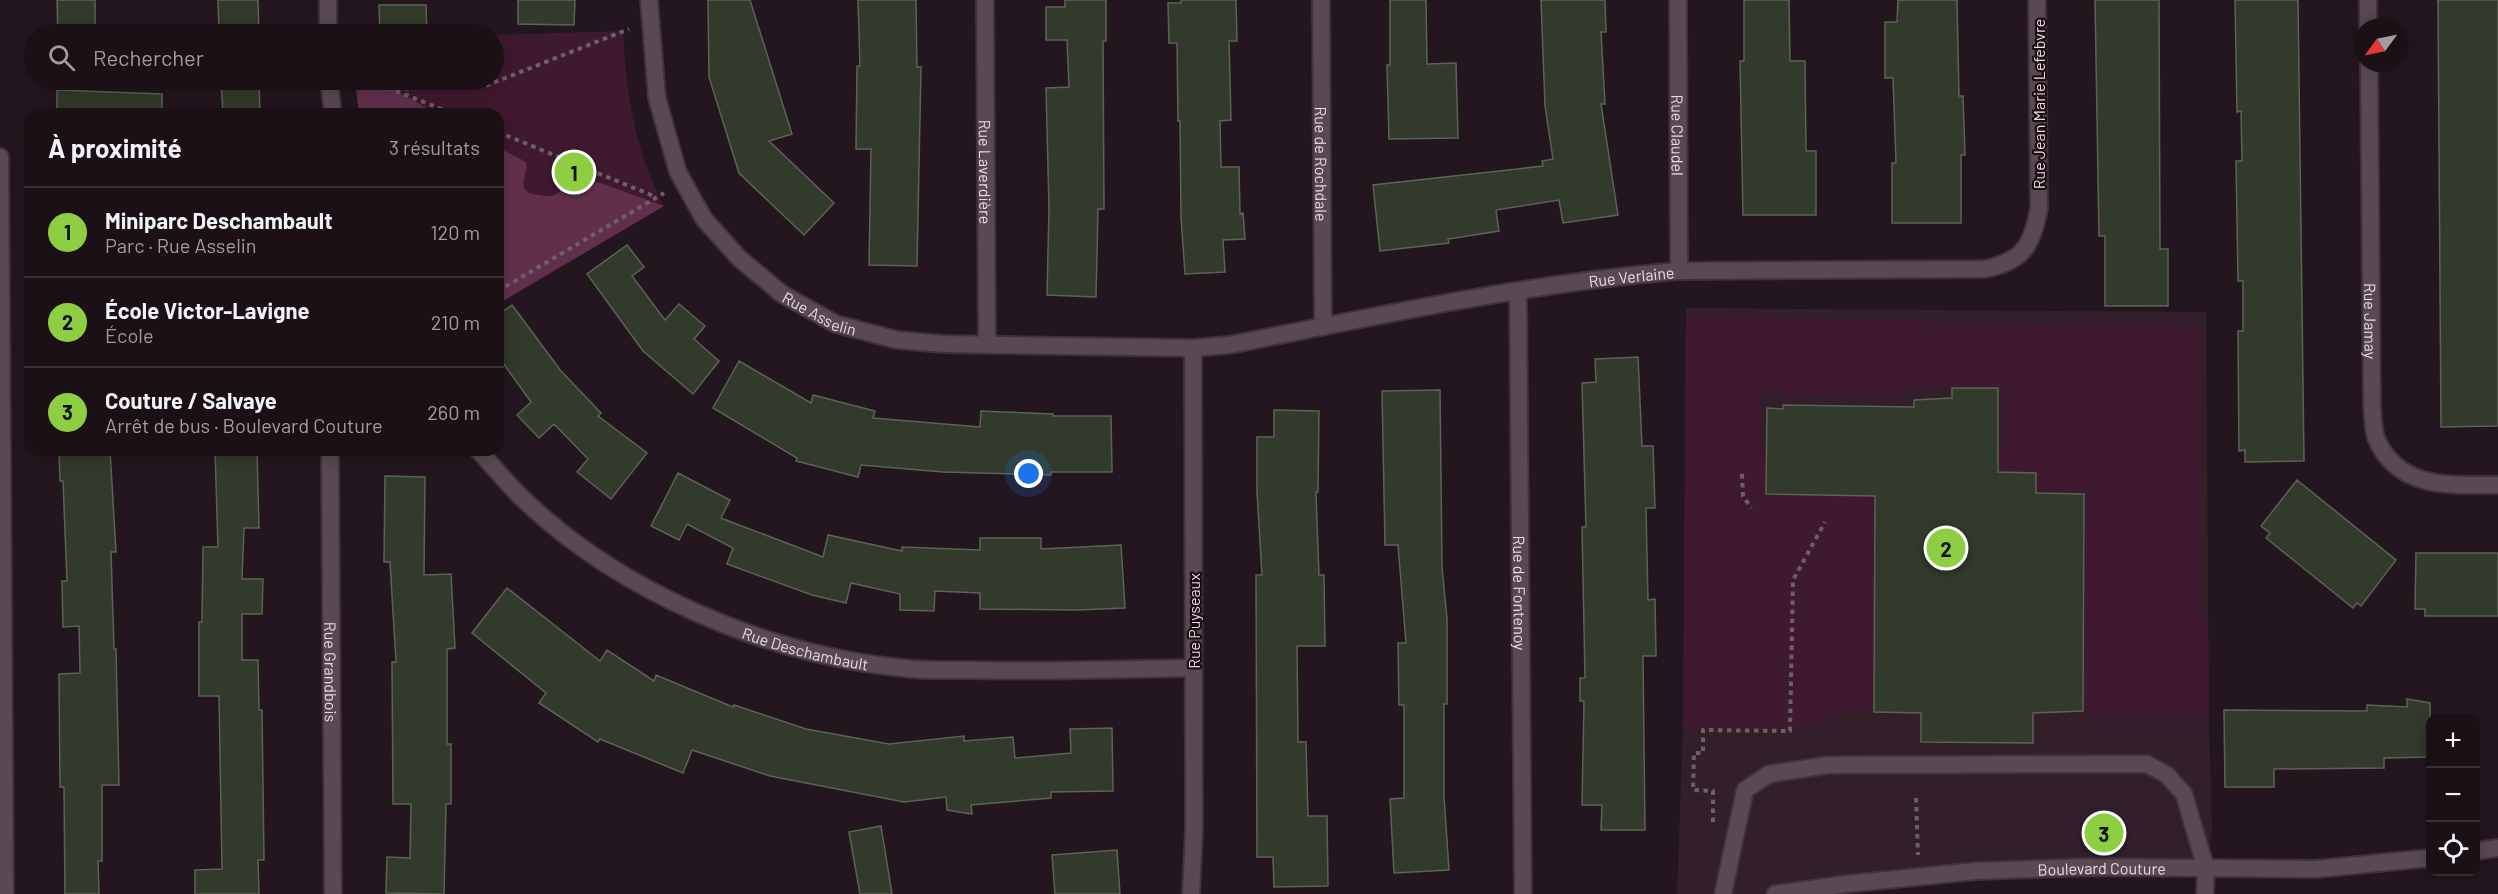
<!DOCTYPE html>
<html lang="fr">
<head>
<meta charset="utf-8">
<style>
  body { margin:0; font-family:Barlow,sans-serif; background:#24191f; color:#f1f3f6 }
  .controls { position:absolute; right:18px; bottom:18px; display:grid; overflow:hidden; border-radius:12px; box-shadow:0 3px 15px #0003 }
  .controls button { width:54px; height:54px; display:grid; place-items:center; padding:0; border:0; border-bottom:2px solid #393035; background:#1b1016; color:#f1f3f6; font:30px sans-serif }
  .compass { position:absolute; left:2354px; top:18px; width:54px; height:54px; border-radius:50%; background:#1b1016; box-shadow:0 3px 15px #0003; rotate:237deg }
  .you { position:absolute; left:1029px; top:474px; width:21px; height:21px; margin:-15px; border:4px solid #fff; border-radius:50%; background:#1a73e8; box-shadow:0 0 0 9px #1a73e833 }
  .badge { display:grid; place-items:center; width:39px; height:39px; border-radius:50%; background:#8ece43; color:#111; font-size:20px; font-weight:700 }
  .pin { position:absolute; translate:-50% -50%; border:3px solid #fff; box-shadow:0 2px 6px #0006 }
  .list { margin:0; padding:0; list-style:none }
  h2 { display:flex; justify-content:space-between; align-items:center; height:78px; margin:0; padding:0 24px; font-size:26px }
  h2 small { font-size:20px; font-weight:400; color:#a09da1 }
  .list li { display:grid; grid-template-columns:39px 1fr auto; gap:18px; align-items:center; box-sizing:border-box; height:90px; padding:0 24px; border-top:2px solid #393035 }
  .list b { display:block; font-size:22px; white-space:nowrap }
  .list p { margin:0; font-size:20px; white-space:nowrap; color:#a09da1 }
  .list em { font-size:20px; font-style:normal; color:#a09da1 }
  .icon { flex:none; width:33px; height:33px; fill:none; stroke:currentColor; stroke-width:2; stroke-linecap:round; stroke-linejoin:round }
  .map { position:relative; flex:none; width:2498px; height:894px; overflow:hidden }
  .search { position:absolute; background:#1b1016; box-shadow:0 3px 15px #0003; left:24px; top:24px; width:480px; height:66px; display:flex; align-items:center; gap:15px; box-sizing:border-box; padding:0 21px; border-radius:33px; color:#a09da1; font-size:22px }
  .panel { position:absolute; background:#1b1016; box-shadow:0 3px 15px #0003; left:24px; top:108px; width:480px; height:348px; border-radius:18px }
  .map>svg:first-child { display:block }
  .built { fill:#331f2a }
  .green { fill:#3f192f }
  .forest { fill:#612f4c }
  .building { fill:#323a2b; stroke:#5b6454; stroke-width:1.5 }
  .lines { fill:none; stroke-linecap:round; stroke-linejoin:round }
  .service-casing { stroke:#3d3338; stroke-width:20 }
  .minor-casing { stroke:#3d3338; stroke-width:20 }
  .tertiary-casing { stroke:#3d3338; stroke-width:20 }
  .secondary-casing { stroke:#3d3338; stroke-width:20 }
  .path { stroke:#6d6068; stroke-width:4; stroke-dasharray:4.5 4.5; stroke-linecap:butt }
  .service { stroke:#5a4952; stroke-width:16 }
  .minor { stroke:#5a4952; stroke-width:16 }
  .tertiary { stroke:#5a4952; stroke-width:16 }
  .secondary { stroke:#5a4952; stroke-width:16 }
  .labels { text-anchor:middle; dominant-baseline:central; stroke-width:4.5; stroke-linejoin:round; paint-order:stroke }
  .street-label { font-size:16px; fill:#e6dbe1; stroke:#1b0d14 }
</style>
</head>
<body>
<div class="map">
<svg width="2498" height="894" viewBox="0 0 2498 894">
  <rect width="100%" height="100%" fill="#24161e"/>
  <!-- built -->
  <path class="built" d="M1686,308L2206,312L2209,717L2212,833L2206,869L2089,867L1775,894H1677L1683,728Z"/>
  <!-- green -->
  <path class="green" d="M623,31C626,93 635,151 664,206L498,304V114H359L355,80H494V35Z
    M1686,317L2198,327L2200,612L2208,622L2209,717L2090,716V711H2083L2084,494L2036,493V473L1998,472V453H2003V391H1998V388L1905,387L1904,397L1804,396V391H1796V397H1784V390H1760L1759,442L1767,443L1766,494L1875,496L1874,712L1845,713L1799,728H1683Z"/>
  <!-- forest -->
  <path class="forest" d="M355,80L393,89L438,114H359Z
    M498,147L526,162C529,170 519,184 526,191C529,194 536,195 540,195C560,199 564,189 567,171L664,206L498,304Z"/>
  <!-- building -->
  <path class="building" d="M57,0H95V34H58Z
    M218,0H258L259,34H219Z
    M518,0H575L574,25L518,24Z
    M708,0H750L792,134L769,141L834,203L804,235L739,173L709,77Z
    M858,0H916L917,67H921L917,266L869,265L871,149H856L857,66H860Z
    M1065,0H1106V41H1103L1104,209H1098L1096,297L1047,295L1049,208L1046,88L1069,87L1067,40H1046V7H1065Z
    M1181,0H1236L1237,41H1229L1231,120L1220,121L1221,167H1239L1240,214L1243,213L1245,239L1223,240L1225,272L1185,274L1181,217L1180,121H1178L1177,43H1169L1168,3H1181Z
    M1390,0H1426L1427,64L1456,63L1458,138L1389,139L1387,65H1390Z
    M1541,0H1605L1606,32H1601L1605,104H1601L1618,215L1563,223L1559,200L1496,210L1499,231L1448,239L1449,243L1380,251L1373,185L1543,166L1542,161L1553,159L1545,106Z
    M1744,0H1789L1790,61H1805L1806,151H1816V215H1743L1740,61H1744Z
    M1898,0H1957L1959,96H1963L1965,155H1961V223H1892V163H1896L1893,78H1885V22H1897Z
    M2095,0H2159L2160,249H2168V306H2105V236H2099Z
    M2235,0H2298L2304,461L2245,462V450L2239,451L2238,331H2243V281H2238L2236,161H2242L2241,111L2237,112Z
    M2438,0H2498V426L2441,427Z
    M379,5H426L427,34H380Z
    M221,80H259L260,114H223Z
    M57,90L162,94V114H57Z
    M627,245L644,267L632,276L665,320L679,304L705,326L694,339L719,361L693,394L643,351L587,274Z
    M512,305L561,371L601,413L598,416L647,453L611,499L577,472L588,459L554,424L539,438L517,415L531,402L498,356V315Z
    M1638,357L1642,446H1653L1655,508H1646L1648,600L1655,599L1656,656H1643L1645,830H1601L1602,805H1582L1584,701H1580V678H1585L1582,527H1586L1582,383L1596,382L1595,359Z
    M739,361L811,403L813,395L875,411L873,418L980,427L981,411L1053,414V416H1111L1112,472H1051V475L943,472L861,465L858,477L796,461L797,458L713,408Z
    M1952,388H1998V472L2036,473V493L2084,494L2083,711L2033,713V743L1921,742V713L1874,712L1875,496L1766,494L1767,408L1783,409V405L1914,407V400L1952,398Z
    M1440,390L1442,567L1447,619V704H1444V796L1449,870L1394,873L1390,799L1404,798V705H1399L1398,643H1406L1398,545H1385L1382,391Z
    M1274,410L1319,411L1318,492H1316L1319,575H1324L1325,646H1297L1298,742H1306L1308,816H1327L1328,886L1274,887L1273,857H1257L1256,575H1262L1257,492V437H1274Z
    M59,450H110L116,552H111L114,649H116L119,785H102V861H98L99,894H65L64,787H60L59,674L80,673L79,626L63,627L62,581H67L63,481H60Z
    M215,450H257L259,528H244L242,579H263L262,614H242V660H258L259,710H262L264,860H258L259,894H195V870L222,869L219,696H199V622H202L203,547H218Z
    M678,473L730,500L721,518L823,557L828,535L902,551V547L980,550V538H1041V549L1121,545L1125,608L1077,610L980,609V593L935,591L934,611L900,610V594L851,583L846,603L812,595L727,564L733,548L687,524L679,540L651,526Z
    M385,476L425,477L424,575L451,574L455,648L447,649V744H451V804H446L444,894L386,893L387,857L410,858L411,804H393L392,662H396L390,562H384Z
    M2297,480L2396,560L2361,606L2357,603L2353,608L2266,538L2270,533L2261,526Z
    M2416,553H2498V616H2425V609H2415Z
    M507,588L600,661L607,650L654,681L656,675L733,707L734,705L806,729L889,744L964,736V741L1013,737L1015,758L1071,753L1070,729L1112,728L1113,791L1051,792V798L971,805L972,814L947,810L946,797L904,802L770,776L692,750L683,773L600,739L598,742L539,703L546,693L472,633Z
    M2407,699L2430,703V757L2384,758V768L2274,769V787H2225L2224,710L2367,711V705L2407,707Z
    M881,826L892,894H860L849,832Z
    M1117,850L1120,894H1055L1052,855Z"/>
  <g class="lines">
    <!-- service casing -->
    <g class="service-casing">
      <path id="service" d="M1723,894L1745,790L1769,774L1828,765L2147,764L2167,775L2184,794L2206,869"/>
    </g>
    <!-- minor casing -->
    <g class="minor-casing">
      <g id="minor">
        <path d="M328,0V34"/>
        <path id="s1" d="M649,0L657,98L678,172L704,219L739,258L782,294L836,324L897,340L944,344L1193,348L1229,345C1378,316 1528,283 1679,271L1985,269C2024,261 2032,245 2039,208L2037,0"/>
        <path id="s2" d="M985,0L987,344"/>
        <path id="s3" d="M1321,0L1323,327"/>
        <path id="s4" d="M1678,0L1679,271"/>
        <path d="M2368,0V27"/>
        <path id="s5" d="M2369,63L2372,406C2373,416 2373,429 2376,438C2398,490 2451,485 2498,485"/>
        <path d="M329,80L333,114"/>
        <path id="s6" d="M1518,291L1523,894"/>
        <path id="s7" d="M330,450L333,894"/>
        <path id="s8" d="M478,450C492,465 506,482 521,497C619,592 767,655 903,668C925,671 948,670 971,670C1045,672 1119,669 1193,668"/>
        <path d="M1191,894L1194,830L1193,348"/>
        <path d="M2205,894L2206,869"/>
      </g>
    </g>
    <!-- tertiary casing -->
    <g class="tertiary-casing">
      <g id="tertiary">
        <path d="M2476,851L2498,848"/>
        <path id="s9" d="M1775,894L1846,884L1976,871L2089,867L2316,869L2430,858"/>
      </g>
    </g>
    <!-- secondary casing -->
    <g class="secondary-casing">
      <path id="secondary" d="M0,157L5,894"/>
    </g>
    <!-- path -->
    <path class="path" d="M351,85L393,89L485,86L629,29
      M396,91L454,114
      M498,132L656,197
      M498,291L664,193
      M1742,474L1743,496L1751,508
      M1916,798L1918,855
      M1713,822V791L1693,790L1694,753H1703V730L1790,731L1793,580L1825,522"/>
    <!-- service -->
    <use href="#service" class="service"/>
    <!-- minor -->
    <use href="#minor" class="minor"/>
    <!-- tertiary -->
    <use href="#tertiary" class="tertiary"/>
    <!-- secondary -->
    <use href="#secondary" class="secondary"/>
  </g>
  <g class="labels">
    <!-- street labels -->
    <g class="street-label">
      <text transform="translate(2038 104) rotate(-90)">Rue Jean Marie Lefebvre</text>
      <text stroke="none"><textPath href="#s4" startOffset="135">Rue Claudel</textPath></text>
      <text stroke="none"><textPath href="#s3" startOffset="164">Rue de Rochdale</textPath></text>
      <text stroke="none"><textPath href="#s2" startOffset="172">Rue Laverdière</textPath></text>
      <text stroke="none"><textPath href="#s1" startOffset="1203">Rue Verlaine</textPath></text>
      <text stroke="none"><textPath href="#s1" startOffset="380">Rue Asselin</textPath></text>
      <text stroke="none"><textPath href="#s5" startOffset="258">Rue Jamay</textPath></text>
      <text stroke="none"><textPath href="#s6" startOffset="302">Rue de Fontenoy</textPath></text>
      <text transform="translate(1193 621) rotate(-90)">Rue Puyseaux</text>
      <text stroke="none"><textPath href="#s8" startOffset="390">Rue Deschambault</textPath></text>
      <text stroke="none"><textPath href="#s7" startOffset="222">Rue Grandbois</textPath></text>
      <text stroke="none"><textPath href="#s9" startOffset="328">Boulevard Couture</textPath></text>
    </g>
  </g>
</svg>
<div class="controls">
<button>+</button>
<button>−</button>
<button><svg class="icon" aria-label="locate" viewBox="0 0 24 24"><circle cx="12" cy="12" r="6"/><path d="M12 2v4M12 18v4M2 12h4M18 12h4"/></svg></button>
</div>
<svg class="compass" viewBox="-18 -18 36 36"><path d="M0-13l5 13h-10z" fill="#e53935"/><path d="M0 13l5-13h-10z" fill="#a09da1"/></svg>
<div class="you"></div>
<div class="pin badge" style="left:574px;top:172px">1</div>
<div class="pin badge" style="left:1946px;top:548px">2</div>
<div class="pin badge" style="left:2104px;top:833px">3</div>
<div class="search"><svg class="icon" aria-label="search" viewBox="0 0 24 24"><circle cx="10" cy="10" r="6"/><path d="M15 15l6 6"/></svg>Rechercher</div>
<section class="panel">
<h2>À proximité<small>3 résultats</small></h2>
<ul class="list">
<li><span class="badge">1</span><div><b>Miniparc Deschambault</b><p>Parc · Rue Asselin</p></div><em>120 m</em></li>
<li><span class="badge">2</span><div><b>École Victor-Lavigne</b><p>École</p></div><em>210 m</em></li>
<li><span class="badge">3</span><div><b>Couture / Salvaye</b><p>Arrêt de bus · Boulevard Couture</p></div><em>260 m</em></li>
</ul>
</section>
</div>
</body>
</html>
